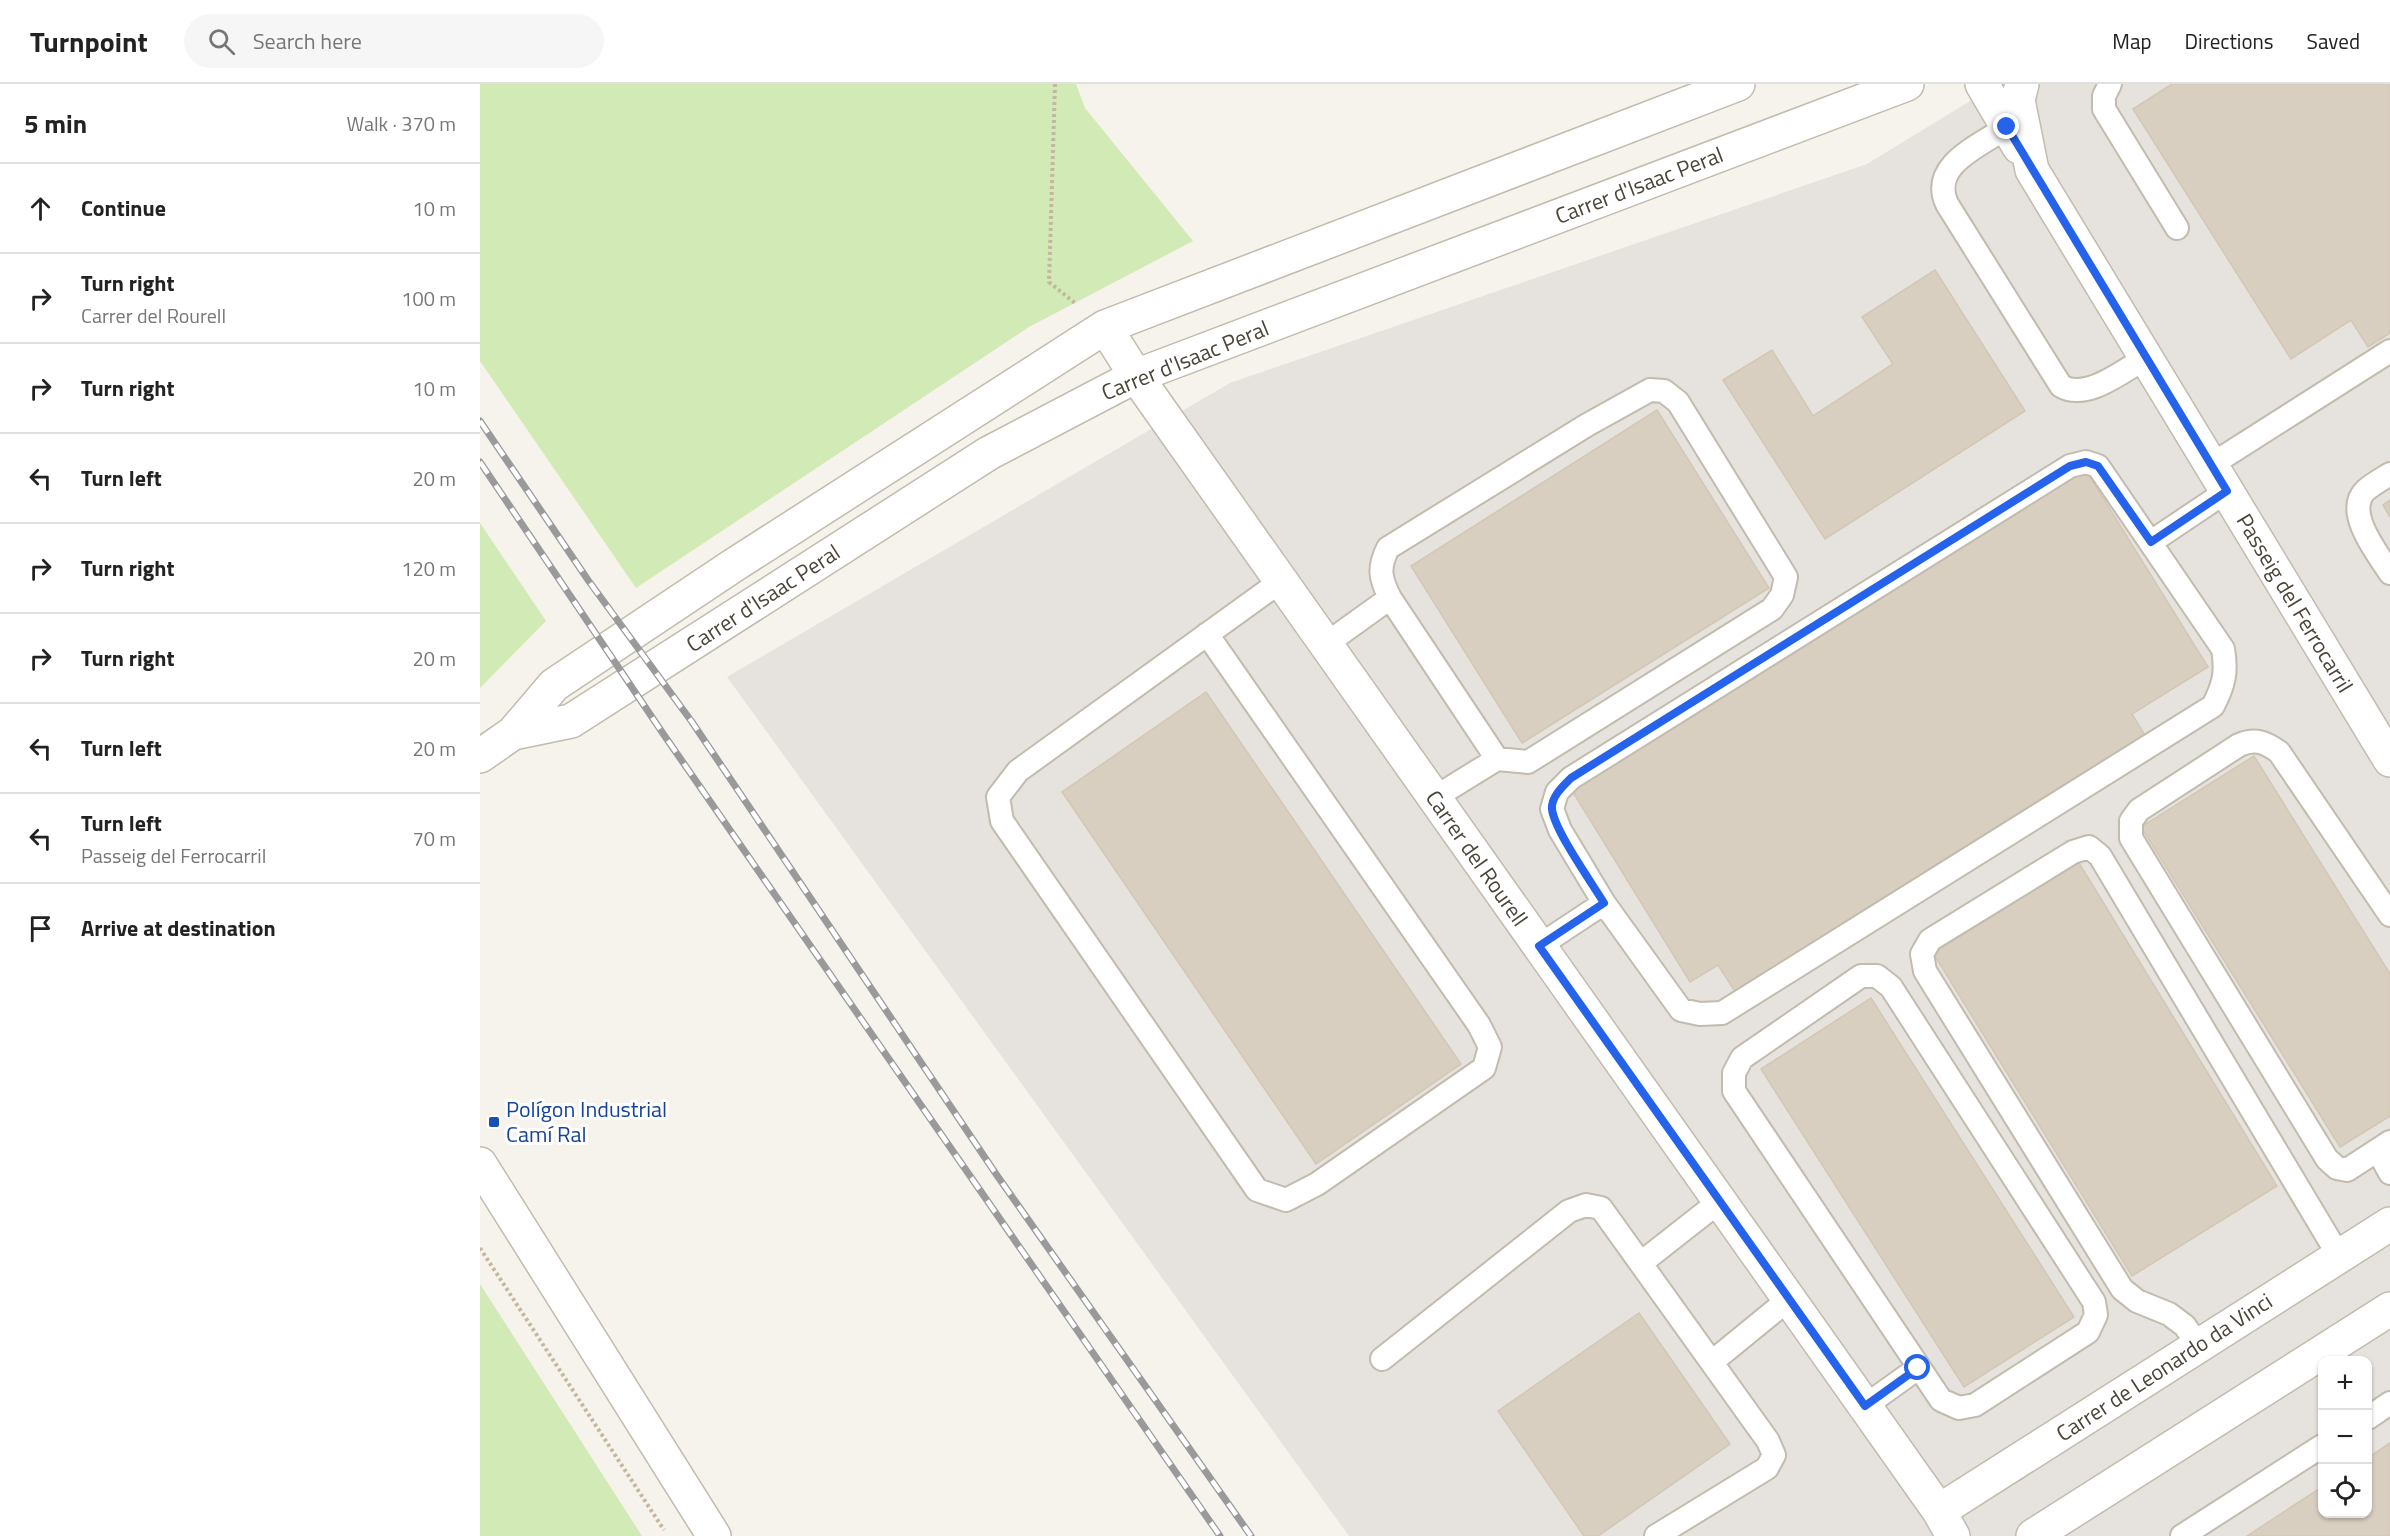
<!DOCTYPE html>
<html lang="en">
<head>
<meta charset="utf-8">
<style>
  body { margin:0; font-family:"Titillium Web",sans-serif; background:#f6f6f6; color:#222 }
  .controls { position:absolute; right:18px; bottom:18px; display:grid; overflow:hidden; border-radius:12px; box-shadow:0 2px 4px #0004 }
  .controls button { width:54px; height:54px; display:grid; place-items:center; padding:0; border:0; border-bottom:2px solid #e0e0e0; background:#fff; color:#222; font:30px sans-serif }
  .stop { position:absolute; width:18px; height:18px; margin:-14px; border:4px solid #2563eb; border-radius:50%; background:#fff }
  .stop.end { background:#2563eb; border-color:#fff; box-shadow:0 2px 6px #0008 }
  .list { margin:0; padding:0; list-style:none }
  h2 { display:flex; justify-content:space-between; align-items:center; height:78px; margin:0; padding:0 24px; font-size:26px }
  h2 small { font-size:20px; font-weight:400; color:#767676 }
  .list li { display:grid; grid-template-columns:39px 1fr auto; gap:18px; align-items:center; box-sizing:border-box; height:90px; padding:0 24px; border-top:2px solid #e0e0e0 }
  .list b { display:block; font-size:22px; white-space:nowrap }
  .list p { margin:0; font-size:20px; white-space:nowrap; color:#767676 }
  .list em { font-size:20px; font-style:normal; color:#767676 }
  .icon { flex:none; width:33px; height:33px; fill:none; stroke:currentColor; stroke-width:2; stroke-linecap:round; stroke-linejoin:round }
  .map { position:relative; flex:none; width:1910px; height:1452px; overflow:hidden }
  header { display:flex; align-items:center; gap:36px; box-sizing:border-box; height:84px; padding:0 30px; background:#fff; border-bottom:2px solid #e0e0e0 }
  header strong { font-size:28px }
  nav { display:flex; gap:33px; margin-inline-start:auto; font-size:21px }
  .search { width:420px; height:54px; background:#f6f6f6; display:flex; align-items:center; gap:15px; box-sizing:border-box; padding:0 21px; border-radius:33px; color:#767676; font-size:22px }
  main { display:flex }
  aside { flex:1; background:#fff }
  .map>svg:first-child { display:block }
  .industrial { fill:#e6e2dd; fill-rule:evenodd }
  .green { fill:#d2eab5 }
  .building { fill:#d8cfc1; stroke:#d3c7b4; stroke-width:1.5 }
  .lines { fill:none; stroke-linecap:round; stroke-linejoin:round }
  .service-casing { stroke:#c2bbae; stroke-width:26 }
  .minor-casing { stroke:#c2bbae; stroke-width:36 }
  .tertiary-casing { stroke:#c2bbae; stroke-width:36 }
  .path { stroke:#c4b79f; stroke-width:4; stroke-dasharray:3 3; stroke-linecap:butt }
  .service { stroke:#fff; stroke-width:22 }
  .minor { stroke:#fff; stroke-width:33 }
  .tertiary { stroke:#fff; stroke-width:33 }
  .rail-casing { stroke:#9a9a9a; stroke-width:7 }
  .rail { stroke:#fff; stroke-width:4.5; stroke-dasharray:14; stroke-linecap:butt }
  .route { stroke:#2563eb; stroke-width:8 }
  .transit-dot { fill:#1a4fb4; stroke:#fff; stroke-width:2 }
  .labels { text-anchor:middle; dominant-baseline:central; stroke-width:6; stroke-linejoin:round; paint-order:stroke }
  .street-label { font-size:22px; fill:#4b4439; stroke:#fff }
  .transit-label { font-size:22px; fill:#164399; stroke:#fff; text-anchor:start }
</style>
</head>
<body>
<header>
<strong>Turnpoint</strong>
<div class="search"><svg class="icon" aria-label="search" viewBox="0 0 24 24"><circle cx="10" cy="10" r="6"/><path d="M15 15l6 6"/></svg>Search here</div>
<nav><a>Map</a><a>Directions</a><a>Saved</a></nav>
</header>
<main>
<aside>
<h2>5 min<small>Walk · 370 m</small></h2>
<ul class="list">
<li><svg class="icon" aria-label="ahead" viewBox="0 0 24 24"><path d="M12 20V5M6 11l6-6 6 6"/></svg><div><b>Continue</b></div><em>10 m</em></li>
<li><svg class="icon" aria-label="right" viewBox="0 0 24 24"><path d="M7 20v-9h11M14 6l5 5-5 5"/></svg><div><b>Turn right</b><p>Carrer del Rourell</p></div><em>100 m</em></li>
<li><svg class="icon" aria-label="right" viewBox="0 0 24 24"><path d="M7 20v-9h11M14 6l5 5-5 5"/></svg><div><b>Turn right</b></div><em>10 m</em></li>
<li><svg class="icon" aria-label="left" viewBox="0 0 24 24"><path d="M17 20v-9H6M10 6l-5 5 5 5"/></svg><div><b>Turn left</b></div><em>20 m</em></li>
<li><svg class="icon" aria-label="right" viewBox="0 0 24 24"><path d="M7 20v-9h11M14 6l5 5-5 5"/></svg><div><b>Turn right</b></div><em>120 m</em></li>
<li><svg class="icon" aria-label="right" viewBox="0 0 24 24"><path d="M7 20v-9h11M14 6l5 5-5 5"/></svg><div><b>Turn right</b></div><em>20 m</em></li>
<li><svg class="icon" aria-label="left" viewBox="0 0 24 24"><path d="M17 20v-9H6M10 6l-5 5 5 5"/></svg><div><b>Turn left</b></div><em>20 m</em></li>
<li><svg class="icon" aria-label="left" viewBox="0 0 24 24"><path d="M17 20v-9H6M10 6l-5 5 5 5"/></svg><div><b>Turn left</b><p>Passeig del Ferrocarril</p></div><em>70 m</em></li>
<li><svg class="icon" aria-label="arrive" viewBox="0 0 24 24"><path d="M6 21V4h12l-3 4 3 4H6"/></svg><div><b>Arrive at destination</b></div></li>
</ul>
</aside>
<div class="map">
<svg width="1910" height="1452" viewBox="0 0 1910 1452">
  <rect width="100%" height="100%" fill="#f6f3ec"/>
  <!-- industrial -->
  <path class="industrial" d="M1518,0H1910V1452H869L247,593L750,299L1387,80ZM1842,1276H1888V1430H1842Z"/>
  <!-- green -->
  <path class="green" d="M0,0H596L605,24L713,157L549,243L156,504L0,277Z
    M0,439L66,537L0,604Z
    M0,1200L162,1452H0Z"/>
  <!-- building -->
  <path class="building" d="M1692,0H1910V249L1888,263L1871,236L1811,275L1653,25Z
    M1455,186L1545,327L1345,455L1243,296L1292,266L1333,332L1413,280L1382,233Z
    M1177,326L1289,504L1042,659L931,482Z
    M1605,385L1728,583L1652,630L1666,653L1256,909L1238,881L1210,898L1091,705Z
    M1910,416V433L1903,421Z
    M726,608L981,980L836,1080L582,708Z
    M1774,672L1910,890V1032L1860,1063L1661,743Z
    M1599,779L1797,1102L1652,1192L1453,869Z
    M1391,914L1594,1233L1484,1303L1281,985Z
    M1159,1229L1250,1360L1118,1452H1104L1018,1327Z
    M1910,1359V1452H1767L1842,1403V1430H1888V1374Z"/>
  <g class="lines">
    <!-- service casing -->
    <g class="service-casing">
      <path id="service" d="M1630,0L1624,12V25L1697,144
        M1527,43C1500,62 1449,81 1467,120L1581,302C1607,317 1642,287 1666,274
        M1170,306L1184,307L1198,318L1306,493L1302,511L1292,525L1048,678L1017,675L910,514C900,494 898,484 908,464L1107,341Z
        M1606,378L1618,382L1743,565C1747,588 1744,601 1733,622L1242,929L1220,930L1201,926L1124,819L1080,746L1072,725L1077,708L1091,694L1590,382Z
        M1731,381L1910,267
        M1910,390C1902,395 1893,400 1886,406C1863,427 1898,470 1910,489
        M1671,458L1747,407
        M727,550L999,941L1010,963L1004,984L837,1100L806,1116L777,1106L522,737L518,713L538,687L801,497
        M846,560L910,514
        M954,714L1017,675
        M1910,831L1799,668C1785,658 1775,654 1759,661L1659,726L1651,737V754L1847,1075L1857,1084L1867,1086L1910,1058
        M1059,862L1124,819
        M1381,892H1397L1411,903L1614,1218L1616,1231L1608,1248L1495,1321L1479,1324L1461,1316L1254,1007V989L1262,974Z
        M1898,1067L1910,1089
        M1161,1179L1240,1117
        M1718,1261L1705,1242L1689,1230L1657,1217L1642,1205L1445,887L1442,870L1450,856L1593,768L1609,763L1620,772L1859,1172
        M902,1275L1089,1127L1106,1121L1121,1124L1288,1357L1294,1371L1287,1384L1176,1452
        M1232,1278L1309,1215
        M1385,1322L1438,1284
        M1888,1334L1910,1319
        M1702,1452L1842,1362"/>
    </g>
    <!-- minor casing -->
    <g class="minor-casing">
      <path id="minor" d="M1502,0L1539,63
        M1542,0L1538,16L1552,86L1910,676
        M625,243L656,292L1459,1427L1473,1452
        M33,649L91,637L509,369L656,292L1427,0
        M0,672L33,649L74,601L254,481L625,243L1258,0
        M1459,1427L1910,1140
        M1553,1452L1910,1225"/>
    </g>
    <!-- tertiary casing -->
    <g class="tertiary-casing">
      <path id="tertiary" d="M0,1080L234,1452"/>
    </g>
    <!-- path -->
    <path class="path" d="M575,0L569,198L596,220
      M0,1164L184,1446"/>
    <!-- service -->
    <use href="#service" class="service"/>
    <!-- minor -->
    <use href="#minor" class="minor"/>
    <!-- tertiary -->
    <use href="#tertiary" class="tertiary"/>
    <!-- rail casing -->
    <g class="rail-casing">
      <path id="rail" d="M0,337L108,496L212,638L516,1090L771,1452
        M0,378L184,651L740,1452"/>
    </g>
    <!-- rail -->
    <use href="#rail" class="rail"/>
  </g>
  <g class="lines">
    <!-- route -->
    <path class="route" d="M1438,1284L1385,1322L1059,862L1124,819C1112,799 1074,746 1072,725C1071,713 1083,702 1091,694L1590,382L1606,378L1618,382L1671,458L1747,407L1527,43"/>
  </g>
  <!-- markers -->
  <rect class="transit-dot" x="8" y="1032" width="12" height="12" rx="3"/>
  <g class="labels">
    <!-- street labels -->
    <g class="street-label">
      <text transform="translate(1159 101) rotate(-21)">Carrer d'Isaac Peral</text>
      <text transform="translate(705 276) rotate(-22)">Carrer d'Isaac Peral</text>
      <text transform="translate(283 514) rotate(-33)">Carrer d'Isaac Peral</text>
      <text transform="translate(1815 519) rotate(59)">Passeig del Ferrocarril</text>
      <text transform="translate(997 774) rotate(55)">Carrer del Rourell</text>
      <text transform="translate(1684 1283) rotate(-33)">Carrer de Leonardo da Vinci</text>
    </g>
    <!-- transit labels -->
    <g class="transit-label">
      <text x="26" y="1025">Polígon Industrial<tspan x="26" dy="25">Camí Ral</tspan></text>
    </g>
  </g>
</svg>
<div class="controls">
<button>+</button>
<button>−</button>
<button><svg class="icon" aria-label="locate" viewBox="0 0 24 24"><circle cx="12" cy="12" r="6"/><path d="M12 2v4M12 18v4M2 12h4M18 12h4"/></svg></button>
</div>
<div class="stop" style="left:1438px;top:1284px"></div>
<div class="stop end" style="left:1527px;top:43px"></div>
</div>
</main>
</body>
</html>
